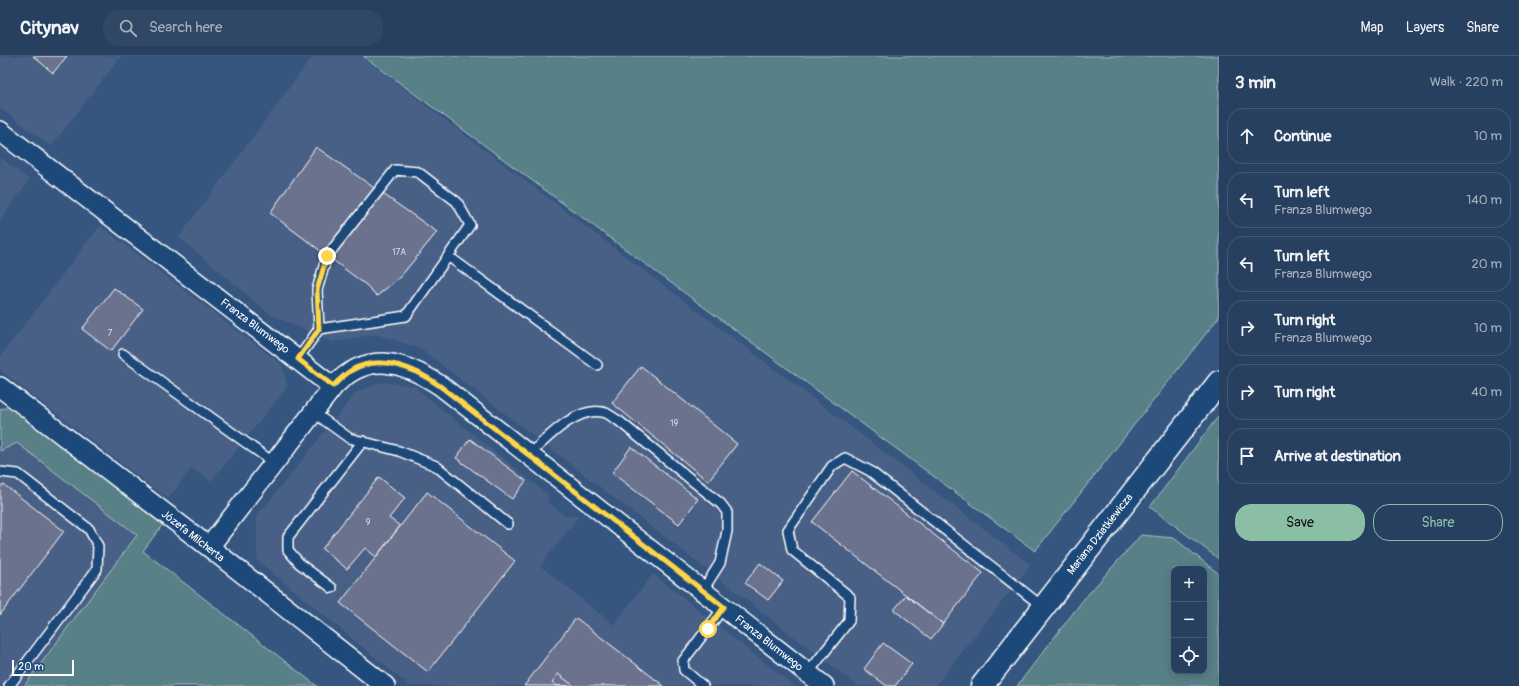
<!DOCTYPE html>
<html lang="en">
<head>
<meta charset="utf-8">
<style>
  body { margin:0; font-family:Pangolin,sans-serif; background:#304766; color:#f1f3f6 }
  .controls { position:absolute; right:12px; bottom:12px; display:grid; overflow:hidden; border-radius:8px; box-shadow:0 2px 10px #0003 }
  .controls button { width:36px; height:36px; display:grid; place-items:center; padding:0; border:0; border-bottom:1px solid #445975; background:#284060; color:#f1f3f6; font:20px sans-serif }
  .scale { position:absolute; left:12px; bottom:10px; width:62px; box-sizing:border-box; padding-left:4px; border:2px solid #fff; border-top:0; font-size:11px; line-height:14px; white-space:nowrap; color:#fff; -webkit-text-stroke:3px #1f4a7a; paint-order:stroke }
  .stop { position:absolute; width:12px; height:12px; margin:-9px; border:3px solid #ffd54a; border-radius:50%; background:#fff }
  .stop.end { background:#ffd54a; border-color:#fff; box-shadow:0 1px 4px #0008 }
  .list { margin:0; padding:0; list-style:none }
  h2 { display:flex; justify-content:space-between; align-items:center; height:52px; margin:0; padding:0 16px; font-size:17px }
  h2 small { font-size:13px; font-weight:400; color:#a5afbd }
  .list li { display:grid; grid-template-columns:26px 1fr auto; gap:12px; align-items:center; box-sizing:border-box; height:56px; margin:0 8px 8px; padding:0 8px; border:1px solid #445975; border-radius:16px }
  .list b { display:block; font-size:15px; white-space:nowrap }
  .list p { margin:0; font-size:13px; white-space:nowrap; color:#a5afbd }
  .list em { font-size:13px; font-style:normal; color:#a5afbd }
  .actions { display:flex; gap:8px; padding:12px 16px }
  .actions a { flex:1; padding:9px 0; border:1px solid #8abfa5; border-radius:16px; text-align:center; font-size:14px; color:#8abfa5 }
  .actions .main { background:#8abfa5; color:#111 }
  .icon { flex:none; width:22px; height:22px; fill:none; stroke:currentColor; stroke-width:2; stroke-linecap:round; stroke-linejoin:round }
  .map { position:relative; flex:none; width:1219px; height:630px; overflow:hidden }
  header { display:flex; align-items:center; gap:24px; box-sizing:border-box; height:56px; padding:0 20px; background:#284060; border-bottom:1px solid #445975 }
  header strong { font-size:19px }
  nav { display:flex; gap:22px; margin-inline-start:auto; font-size:14px }
  .search { width:280px; height:36px; background:#304766; display:flex; align-items:center; gap:10px; box-sizing:border-box; padding:0 14px; border-radius:16px; color:#a5afbd; font-size:15px }
  main { display:flex }
  aside { flex:1; background:#284060 }
  .map>svg:first-child { display:block }
  .built { fill:#4a6186 }
  .green { fill:#588087; stroke:#acc0c3; fill-rule:evenodd }
  .building { fill:#6b728e; stroke:#fff }
  .lines { fill:none; stroke-linecap:round; stroke-linejoin:round }
  .service-casing { stroke:#fff; stroke-width:12 }
  .minor-casing { stroke:#fff; stroke-width:22 }
  .tertiary-casing { stroke:#fff; stroke-width:25 }
  .service { stroke:#1f4a7a; stroke-width:9 }
  .minor { stroke:#1f4a7a; stroke-width:19 }
  .tertiary { stroke:#1f4a7a; stroke-width:22 }
  .route { stroke:#ffd54a; stroke-width:5 }
  .labels { text-anchor:middle; dominant-baseline:central; stroke-width:3.5; stroke-linejoin:round; paint-order:stroke }
  .number-label { font-size:9px; fill:#dadce3 }
  .street-label { font-size:11px; fill:#fff; stroke:#1f4a7a }
</style>
</head>
<body>
<header>
<strong>Citynav</strong>
<div class="search"><svg class="icon" aria-label="search" viewBox="0 0 24 24"><circle cx="10" cy="10" r="6"/><path d="M15 15l6 6"/></svg>Search here</div>
<nav><a>Map</a><a>Layers</a><a>Share</a></nav>
</header>
<main>
<div class="map">
<svg width="1219" height="630" viewBox="0 0 1219 630">
  <rect width="100%" height="100%" fill="#365680"/>
  <filter id="ink" filterUnits="userSpaceOnUse"><feTurbulence type="fractalNoise" baseFrequency=".025" numOctaves="2"/><feDisplacementMap in="SourceGraphic" scale="8" xChannelSelector="R" yChannelSelector="G"/><feConvolveMatrix kernelMatrix="1 2 1 2 8 2 1 2 1" color-interpolation-filters="sRGB"/></filter>
  <g filter="url(#ink)">
    <!-- built -->
    <path class="built" d="M0,0H121L51,90L0,52Z
      M313,0H360L852,372L1031,509L935,630H858L420,292L375,278L333,286L271,259L179,181Z
      M0,101L29,124L0,164Z
      M100,170L282,309L287,331L211,425L192,412L168,443L0,314V301Z
      M382,326L413,330L548,439V446L565,460H579L540,510L614,569L653,518L794,630H410L257,504V460L356,337Z
      M0,374L156,477L38,630H0Z"/>
    <!-- green -->
    <path class="green" d="M363,0H1219V261L1035,495Z
      M5,352L20,357L163,468L143,495L317,630H24L137,479L17,387L0,395V353Z
      M1219,359V503L1150,451Z
      M1141,479L1174,482L1219,518V630H1017L1083,544ZM1174,513H1204V615H1174Z"/>
    <!-- building -->
    <path class="building" d="M33,0H67L53,17Z
      M316,91L437,176L401,220L377,240L366,229L270,157Z
      M114,232L143,253L111,295L82,273Z
      M641,310L737,388L708,425L612,347Z
      M470,383L526,425L512,443L456,402Z
      M631,391L698,443L679,468L612,417Z
      M852,415L983,517L943,568L812,466Z
      M379,421L405,442L389,462L400,470L376,501L365,492L347,513L322,493Z
      M3,428L64,475L0,559V432Z
      M427,436L515,505L428,616L340,547Z
      M760,507L783,525L768,544L745,527Z
      M906,539L943,568L931,583L894,554Z
      M576,562L664,630H524Z
      M883,587L912,608L895,630H887L864,613Z
      M558,618L574,630H557L552,626Z"/>
    <g class="lines">
      <!-- service casing -->
      <g class="service-casing">
        <path id="service" d="M448,200L597,309
          M123,298L274,407
          M298,303L319,273L406,260L470,169L457,146L418,116L395,114L327,200L317,234L319,273
          M313,356L349,382L399,395L436,410L508,468
          M529,399C547,382 578,348 606,357C610,359 615,363 619,365L721,448L727,456V475L720,507L703,534
          M0,416L18,418L89,473L98,490L97,513L9,630
          M332,532L300,508L288,494V481L363,385
          M808,617L849,565L850,541L792,494L788,474L832,410L845,402L870,415L1043,551
          M703,630L684,614L683,605L724,551"/>
      </g>
      <!-- minor casing -->
      <g class="minor-casing">
        <path id="minor" d="M0,75L333,331C368,294 403,305 441,330L824,630
          M0,331L209,491L385,630
          M209,491L333,331"/>
      </g>
      <!-- tertiary casing -->
      <g class="tertiary-casing">
        <path id="tertiary" d="M982,630L1219,326"/>
      </g>
      <!-- service -->
      <use href="#service" class="service"/>
      <!-- minor -->
      <use href="#minor" class="minor"/>
      <!-- tertiary -->
      <use href="#tertiary" class="tertiary"/>
    </g>
  </g>
  <g class="lines" filter="url(#ink)">
    <!-- route -->
    <path class="route" d="M327,200L317,234L319,273L298,303L333,330C339,324 345,318 352,314C381,297 416,313 440,330L724,551L708,573"/>
  </g>
  <g class="labels">
    <!-- number labels -->
    <g class="number-label">
      <text x="399" y="196">17A</text>
      <text x="110" y="277">7</text>
      <text x="674" y="367">19</text>
      <text x="368" y="466">9</text>
    </g>
    <!-- street labels -->
    <g class="street-label">
      <text transform="translate(255 270) rotate(37)">Franza Blumwego</text>
      <text transform="translate(1100 478) rotate(-52)">Mariana Dziatkiewicza</text>
      <text transform="translate(193 480) rotate(38)">Józefa Milcherta</text>
      <text transform="translate(769 587) rotate(38)">Franza Blumwego</text>
    </g>
  </g>
</svg>
<div class="controls">
<button>+</button>
<button>−</button>
<button><svg class="icon" aria-label="locate" viewBox="0 0 24 24"><circle cx="12" cy="12" r="6"/><path d="M12 2v4M12 18v4M2 12h4M18 12h4"/></svg></button>
</div>
<div class="scale">20 m</div>
<div class="stop" style="left:708px;top:573px"></div>
<div class="stop end" style="left:327px;top:200px"></div>
</div>
<aside>
<h2>3 min<small>Walk · 220 m</small></h2>
<ul class="list">
<li><svg class="icon" aria-label="ahead" viewBox="0 0 24 24"><path d="M12 20V5M6 11l6-6 6 6"/></svg><div><b>Continue</b></div><em>10 m</em></li>
<li><svg class="icon" aria-label="left" viewBox="0 0 24 24"><path d="M17 20v-9H6M10 6l-5 5 5 5"/></svg><div><b>Turn left</b><p>Franza Blumwego</p></div><em>140 m</em></li>
<li><svg class="icon" aria-label="left" viewBox="0 0 24 24"><path d="M17 20v-9H6M10 6l-5 5 5 5"/></svg><div><b>Turn left</b><p>Franza Blumwego</p></div><em>20 m</em></li>
<li><svg class="icon" aria-label="right" viewBox="0 0 24 24"><path d="M7 20v-9h11M14 6l5 5-5 5"/></svg><div><b>Turn right</b><p>Franza Blumwego</p></div><em>10 m</em></li>
<li><svg class="icon" aria-label="right" viewBox="0 0 24 24"><path d="M7 20v-9h11M14 6l5 5-5 5"/></svg><div><b>Turn right</b></div><em>40 m</em></li>
<li><svg class="icon" aria-label="arrive" viewBox="0 0 24 24"><path d="M6 21V4h12l-3 4 3 4H6"/></svg><div><b>Arrive at destination</b></div></li>
</ul>
<div class="actions"><a class="main">Save</a><a>Share</a></div>
</aside>
</main>
</body>
</html>
